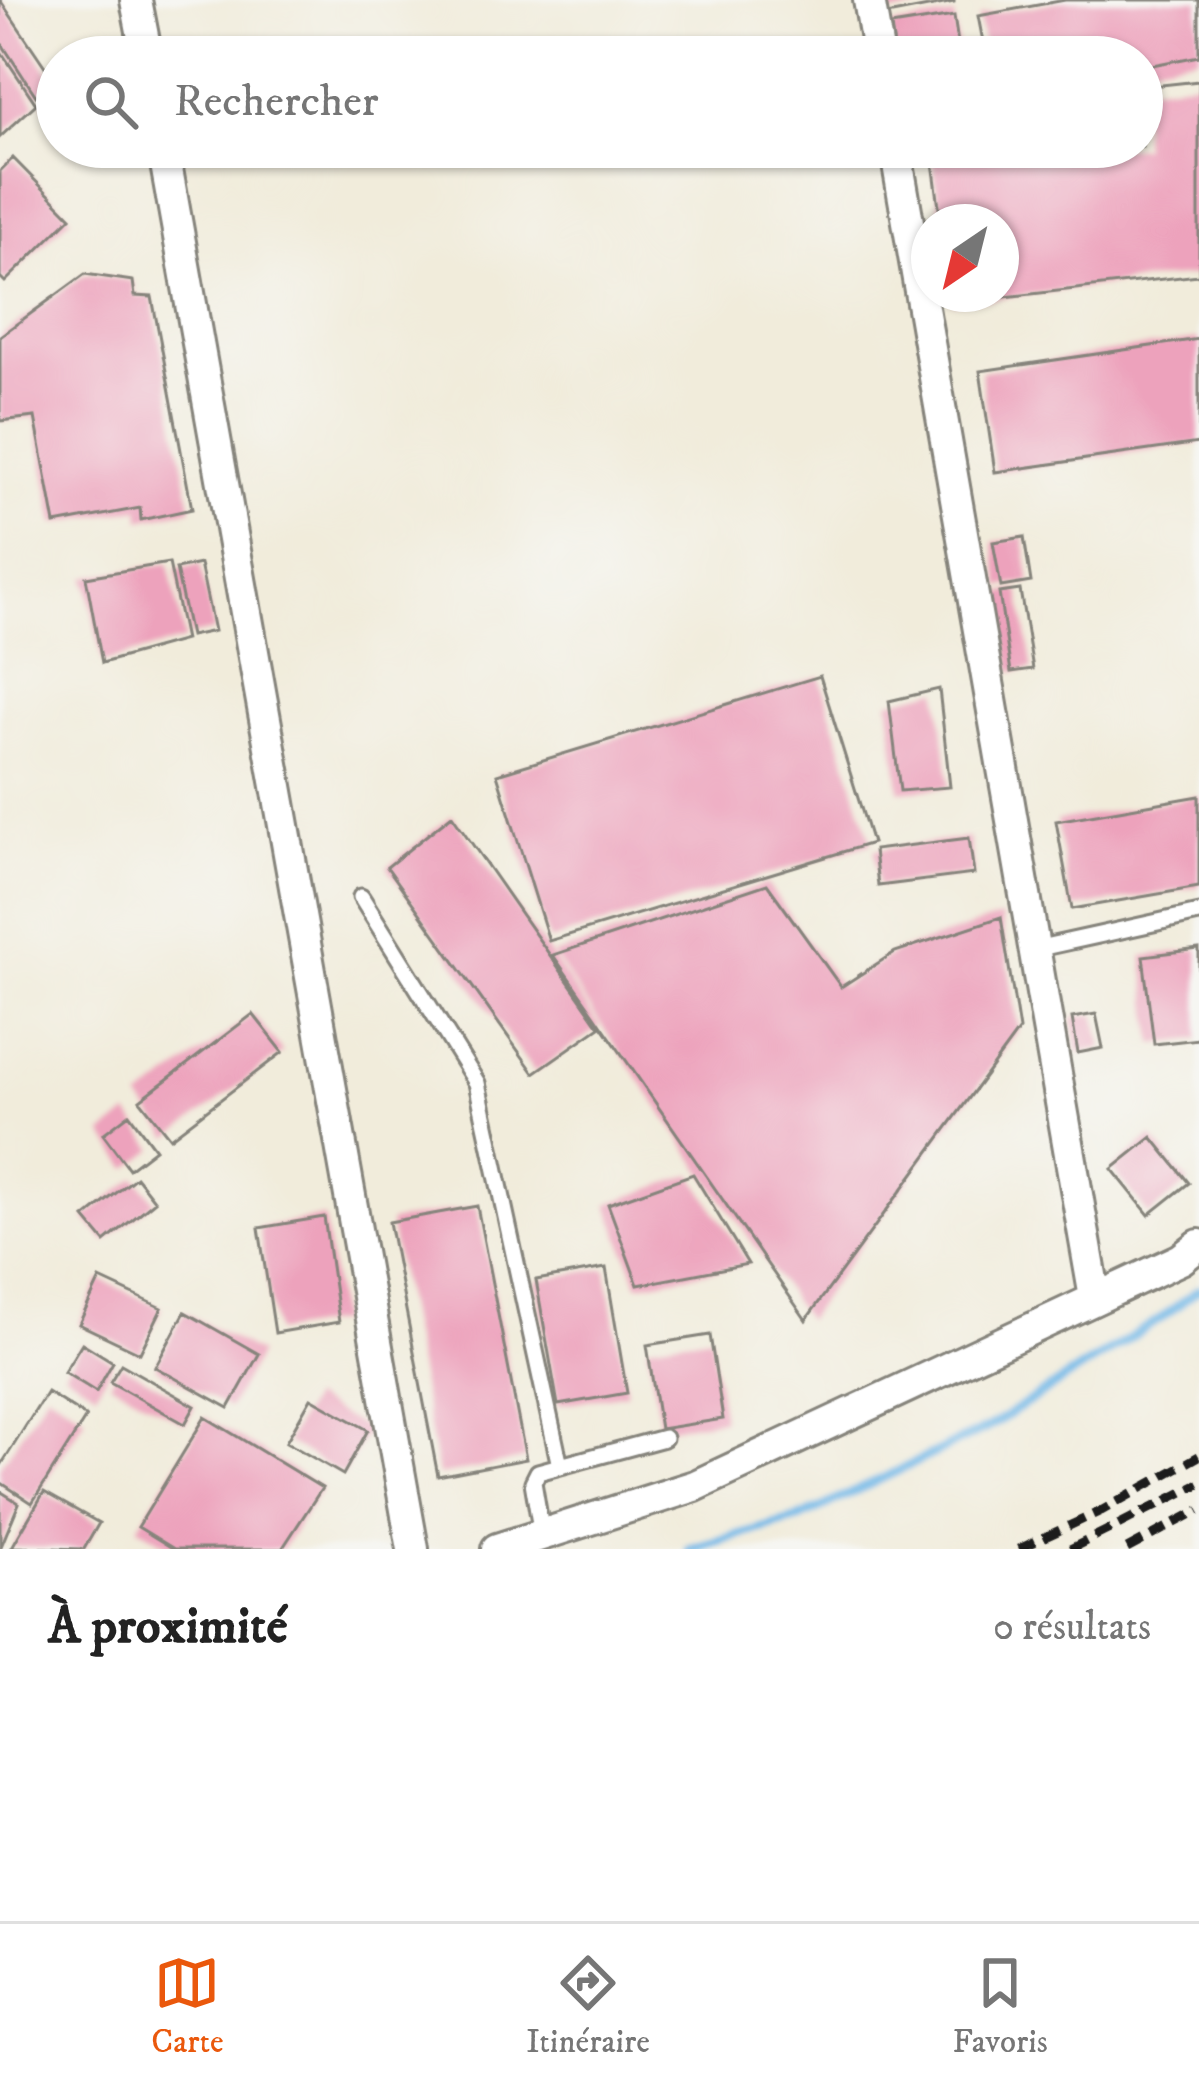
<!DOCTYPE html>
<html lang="fr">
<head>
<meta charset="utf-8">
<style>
  body { margin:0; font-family:"IM FELL DW Pica",serif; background:#f2f2f2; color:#222 }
  .compass { position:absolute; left:911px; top:204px; width:108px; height:108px; border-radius:50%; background:#fff; box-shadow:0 3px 9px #0004; rotate:215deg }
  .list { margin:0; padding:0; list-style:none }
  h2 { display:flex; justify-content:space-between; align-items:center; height:156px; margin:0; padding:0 48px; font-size:51px }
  h2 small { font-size:39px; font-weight:400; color:#767676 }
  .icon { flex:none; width:66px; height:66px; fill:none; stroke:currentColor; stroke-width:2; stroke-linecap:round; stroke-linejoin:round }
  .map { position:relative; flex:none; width:1199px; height:1549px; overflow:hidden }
  .search { position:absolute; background:#fff; box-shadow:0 3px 9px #0004; left:36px; right:36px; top:36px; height:132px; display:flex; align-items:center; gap:30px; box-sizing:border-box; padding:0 42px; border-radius:66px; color:#767676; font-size:45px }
  .sheet { height:372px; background:#fff }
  nav { display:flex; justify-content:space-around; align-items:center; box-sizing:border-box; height:168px; border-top:3px solid #e0e0e0; background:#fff; font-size:33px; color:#767676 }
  nav a { display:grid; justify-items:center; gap:6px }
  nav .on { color:#ea580c }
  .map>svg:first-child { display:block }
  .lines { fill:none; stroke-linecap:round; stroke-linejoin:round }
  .stream { stroke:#6fb7e7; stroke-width:9 }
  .building { fill:#eda2bc }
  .service-casing { stroke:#86847c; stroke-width:21 }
  .minor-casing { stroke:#86847c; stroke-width:36 }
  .service { stroke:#fff; stroke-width:15 }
  .minor { stroke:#fff; stroke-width:30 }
  .rail { stroke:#1c1c1c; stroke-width:9; stroke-dasharray:18 9; stroke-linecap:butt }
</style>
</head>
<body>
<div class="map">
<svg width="1199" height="1549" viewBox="0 0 1199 1549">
  <rect width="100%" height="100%" fill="#f6f6f2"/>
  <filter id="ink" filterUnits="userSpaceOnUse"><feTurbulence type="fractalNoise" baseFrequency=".00833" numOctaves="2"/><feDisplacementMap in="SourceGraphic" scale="24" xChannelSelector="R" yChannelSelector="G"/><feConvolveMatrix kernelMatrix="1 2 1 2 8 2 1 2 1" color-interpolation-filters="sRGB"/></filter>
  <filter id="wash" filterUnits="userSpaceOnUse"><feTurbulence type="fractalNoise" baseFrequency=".004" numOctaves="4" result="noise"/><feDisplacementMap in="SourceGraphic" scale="48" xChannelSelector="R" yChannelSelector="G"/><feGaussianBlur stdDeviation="2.7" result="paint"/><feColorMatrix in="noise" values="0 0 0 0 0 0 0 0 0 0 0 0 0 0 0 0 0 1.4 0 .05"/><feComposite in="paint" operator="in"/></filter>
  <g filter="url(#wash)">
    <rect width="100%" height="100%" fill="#f1ecdb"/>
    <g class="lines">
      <!-- stream -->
      <path class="stream" d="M689,1549L802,1517L989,1427L1160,1319L1199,1289"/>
    </g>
    <g id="blocks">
      <!-- building -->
      <path class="building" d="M0,0L56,83L36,96L0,41Z
        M884,0H954V2L887,15Z
        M1065,0H1199V56L1142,67V57H986L978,16Z
        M954,16L960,57H895L891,26Z
        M0,50L36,104L0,137Z
        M1199,81V275L952,303L951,294H1001V222H941L931,147H1142V87Z
        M57,92V128L42,100Z
        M13,158L71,217L5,282L0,277V171Z
        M85,274L133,281L135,296L152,297L192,509L141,520L140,508L55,524L35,417L0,421V336Z
        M1199,339V443L995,472L980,371Z
        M1024,537L1031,582L1001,587L993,542Z
        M169,563L185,640L102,663L86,577Z
        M200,564L214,631L190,636L176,569Z
        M1020,590L1033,669L1011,672L999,593Z
        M820,676L872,843L549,941L497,774Z
        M939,689L950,787L900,791L889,701Z
        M1199,796V887L1072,909L1056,821Z
        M452,815L600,1027L534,1073L387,867Z
        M969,838L974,874L878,886L874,850Z
        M767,884L841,987L895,952L1001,917L1019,1030L806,1320L553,955Z
        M1199,949V1039L1154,1044L1143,956Z
        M253,1014L283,1052L170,1138L140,1100Z
        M1096,1014L1103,1048L1078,1053L1072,1018Z
        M129,1114L155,1149L129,1169L103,1134Z
        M1152,1137L1189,1183L1149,1215L1112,1169Z
        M693,1174L748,1264L638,1285L608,1204Z
        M136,1177L155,1201L105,1242L85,1218Z
        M477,1206L526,1459L438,1476L389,1222Z
        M324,1217L339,1322L275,1333L259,1228Z
        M606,1268L627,1393L558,1405L536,1280Z
        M100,1279L162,1308L140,1353L79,1324Z
        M185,1312L259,1354L229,1408L155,1367Z
        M710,1335L723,1419L660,1429L647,1345Z
        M82,1343L113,1362L96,1392L64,1372Z
        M121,1364L195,1406L185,1424L110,1382Z
        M47,1392L86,1417L32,1503L0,1482V1467Z
        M311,1398L368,1430L343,1475L286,1442Z
        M205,1417L322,1488L282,1549H174L138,1527Z
        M0,1491L19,1503L0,1549Z
        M44,1492L99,1523L84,1549L12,1547Z"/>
    </g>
  </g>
  <g filter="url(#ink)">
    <use href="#blocks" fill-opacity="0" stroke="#86847c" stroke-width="3"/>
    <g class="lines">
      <!-- service casing -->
      <g class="service-casing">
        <path id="service" d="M361,897L477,1083L560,1466
          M1035,949L1199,913
          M542,1535L533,1482L538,1472L664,1438"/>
      </g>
      <!-- minor casing -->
      <g class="minor-casing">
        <path id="minor" d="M136,0L147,57
          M869,0L879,57
          M163,147L413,1549
          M895,147L1095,1298
          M497,1549L695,1486L1181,1259L1199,1245"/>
      </g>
      <!-- service -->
      <use href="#service" class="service"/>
      <!-- minor -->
      <use href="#minor" class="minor"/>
      <!-- rail -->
      <path class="rail" d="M1019,1549L1101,1511L1199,1456
        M1070,1549L1199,1484
        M1127,1549L1199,1510"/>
    </g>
  </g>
</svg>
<svg class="compass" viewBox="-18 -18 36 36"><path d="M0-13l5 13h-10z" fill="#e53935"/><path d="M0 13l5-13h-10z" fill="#767676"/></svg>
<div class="search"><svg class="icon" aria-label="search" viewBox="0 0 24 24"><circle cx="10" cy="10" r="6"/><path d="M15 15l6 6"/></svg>Rechercher</div>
</div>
<section class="sheet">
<h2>À proximité<small>0 résultats</small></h2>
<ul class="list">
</ul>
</section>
<nav>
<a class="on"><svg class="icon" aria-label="map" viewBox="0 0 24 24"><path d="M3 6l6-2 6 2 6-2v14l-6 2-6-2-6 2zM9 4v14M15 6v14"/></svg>Carte</a>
<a><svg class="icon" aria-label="directions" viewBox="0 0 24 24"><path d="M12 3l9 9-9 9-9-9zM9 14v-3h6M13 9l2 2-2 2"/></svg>Itinéraire</a>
<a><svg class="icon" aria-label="saved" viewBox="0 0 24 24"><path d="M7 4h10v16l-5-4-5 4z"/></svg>Favoris</a>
</nav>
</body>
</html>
